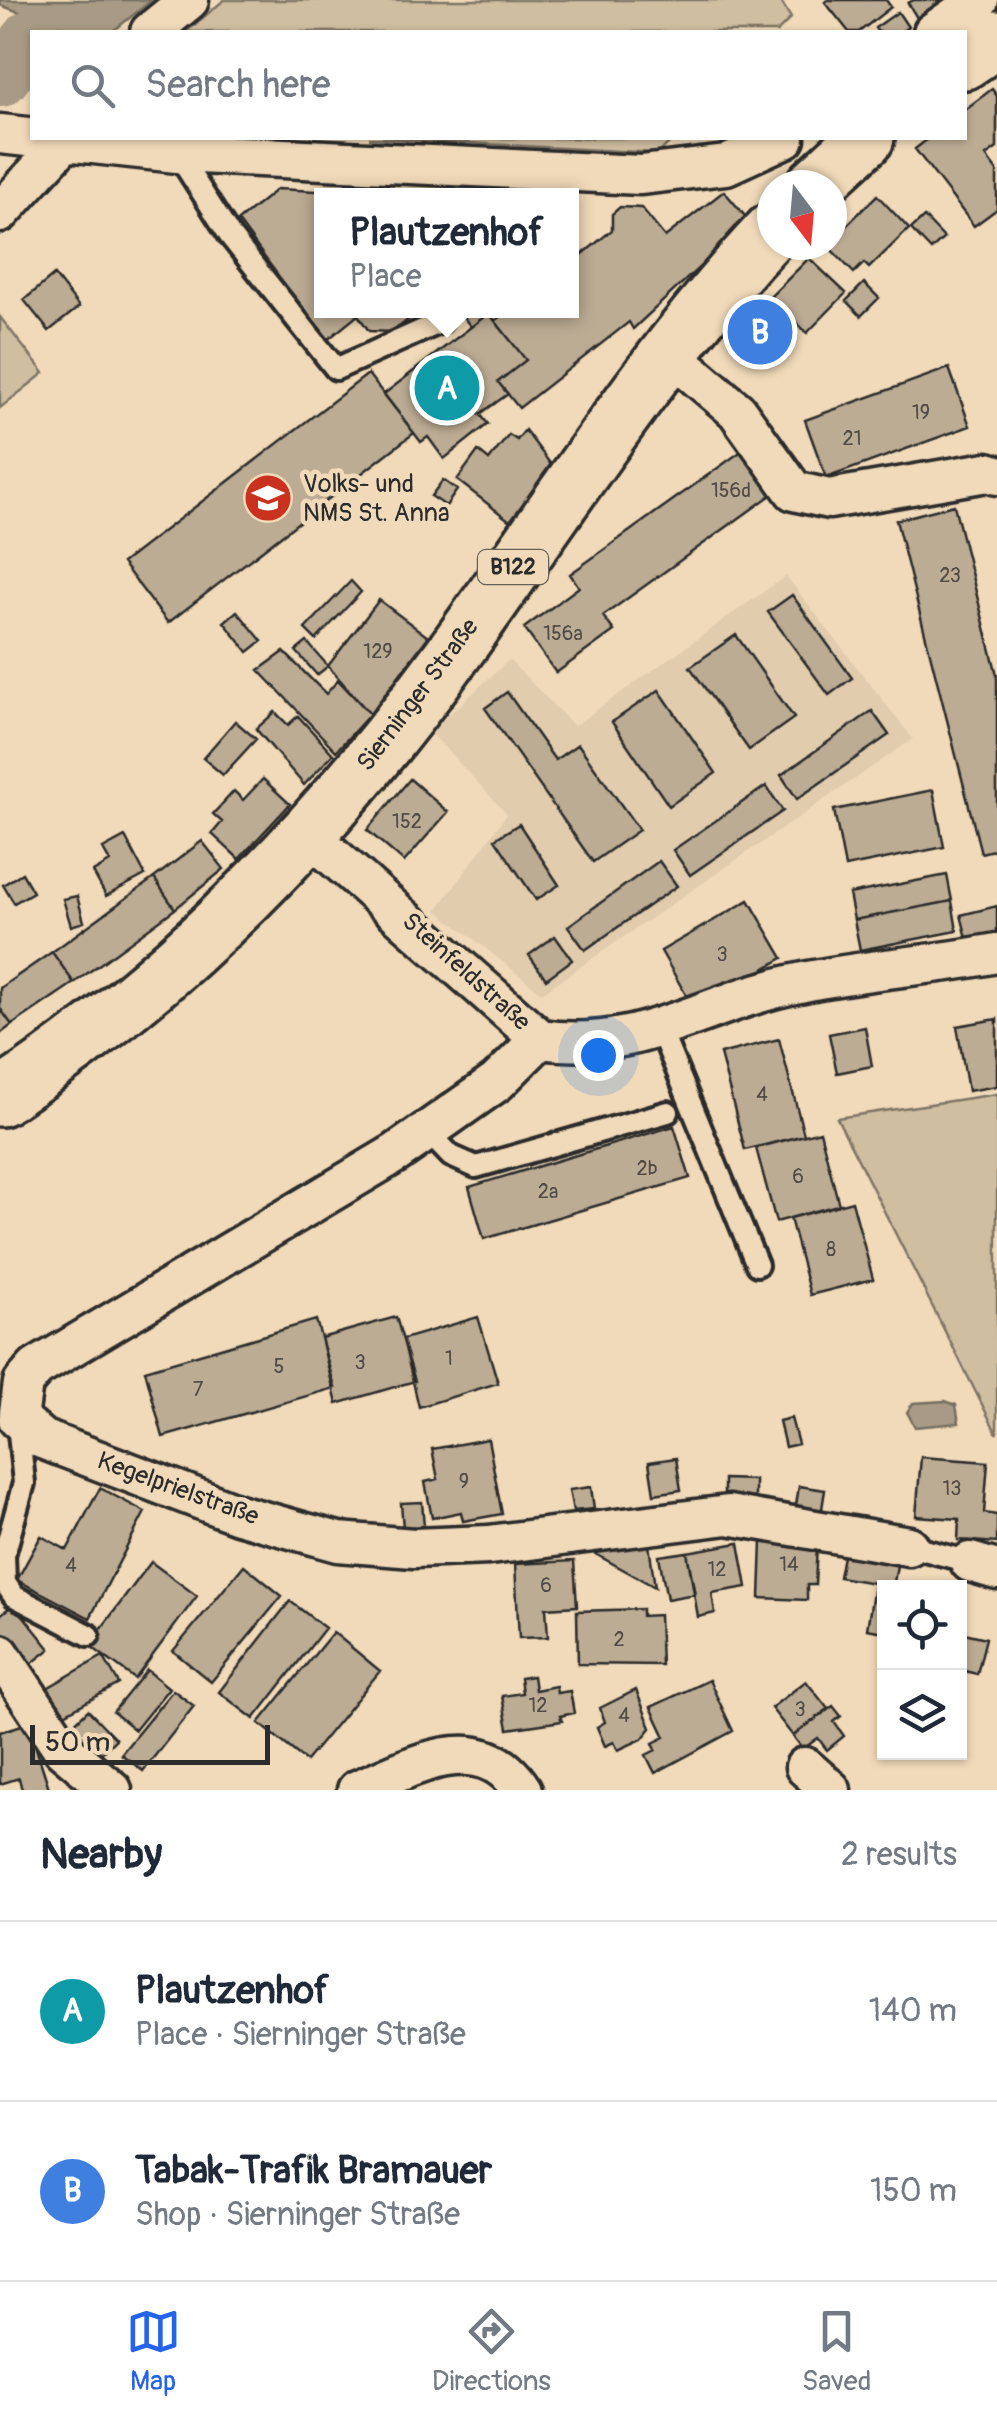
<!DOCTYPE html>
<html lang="en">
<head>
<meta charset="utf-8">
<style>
  body { margin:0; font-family:Pangolin,sans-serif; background:#f2f2f3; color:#1f2937 }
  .controls { position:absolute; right:30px; bottom:30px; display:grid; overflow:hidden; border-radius:0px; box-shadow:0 2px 8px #0004 }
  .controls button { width:90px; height:90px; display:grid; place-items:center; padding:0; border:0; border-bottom:2px solid #e0e1e3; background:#fff; color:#1f2937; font:50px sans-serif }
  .compass { position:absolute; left:757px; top:170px; width:90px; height:90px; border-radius:50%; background:#fff; box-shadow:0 2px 8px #0004; rotate:164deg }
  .scale { position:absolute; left:30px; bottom:25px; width:240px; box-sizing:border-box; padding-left:10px; border:5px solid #2b2b2b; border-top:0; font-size:28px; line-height:35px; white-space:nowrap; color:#2b2b2b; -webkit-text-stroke:8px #f1dab9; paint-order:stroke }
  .you { position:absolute; left:598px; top:1055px; width:35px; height:35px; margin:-25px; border:8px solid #fff; border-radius:50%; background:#1a73e8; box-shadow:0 0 0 15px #1a73e833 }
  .badge { display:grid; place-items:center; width:65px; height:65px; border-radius:50%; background:#2563eb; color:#fff; font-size:32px; font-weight:700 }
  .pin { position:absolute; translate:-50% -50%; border:5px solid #fff; box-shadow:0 2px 10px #0006 }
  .popup { position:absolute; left:314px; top:188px; width:265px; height:130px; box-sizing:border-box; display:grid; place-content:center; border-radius:0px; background:#fff; filter:drop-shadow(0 2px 8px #0005); font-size:32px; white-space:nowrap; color:#747a83 }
  .popup b { font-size:38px; color:#1f2937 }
  .popup::after { content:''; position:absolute; left:50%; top:100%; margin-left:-20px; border:20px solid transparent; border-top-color:#fff }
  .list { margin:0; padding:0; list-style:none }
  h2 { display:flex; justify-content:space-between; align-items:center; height:130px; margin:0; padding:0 40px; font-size:42px }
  h2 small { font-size:32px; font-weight:400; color:#747a83 }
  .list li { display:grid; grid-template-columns:65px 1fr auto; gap:30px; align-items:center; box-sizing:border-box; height:180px; padding:0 40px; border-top:2px solid #e0e1e3 }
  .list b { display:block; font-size:38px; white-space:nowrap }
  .list p { margin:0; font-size:32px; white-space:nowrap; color:#747a83 }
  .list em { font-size:32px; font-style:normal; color:#747a83 }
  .icon { flex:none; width:55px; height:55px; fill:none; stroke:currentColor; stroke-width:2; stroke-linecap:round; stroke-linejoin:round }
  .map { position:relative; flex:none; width:997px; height:1790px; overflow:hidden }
  .search { position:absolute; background:#fff; box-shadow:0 2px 8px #0004; left:30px; right:30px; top:30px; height:110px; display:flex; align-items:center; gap:25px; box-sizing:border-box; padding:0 35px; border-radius:0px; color:#747a83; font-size:38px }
  .sheet { height:490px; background:#fff }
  nav { display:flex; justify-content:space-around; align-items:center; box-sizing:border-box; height:140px; border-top:2px solid #e0e1e3; background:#fff; font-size:28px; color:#747a83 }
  nav a { display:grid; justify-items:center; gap:5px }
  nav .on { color:#2563eb }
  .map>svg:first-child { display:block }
  .built { fill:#e1ccae }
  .green { fill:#d0bea1; stroke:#7e7466; stroke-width:2.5 }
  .water { fill:#a89a84; stroke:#766e60; stroke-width:2.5 }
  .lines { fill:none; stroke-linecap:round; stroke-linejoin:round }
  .river { stroke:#a89a84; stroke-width:58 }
  .building { fill:#bdac94; stroke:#2b2b2b; stroke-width:2.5 }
  .lane-casing { stroke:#2b2b2b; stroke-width:28 }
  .street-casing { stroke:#2b2b2b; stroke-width:45 }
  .primary-casing { stroke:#2b2b2b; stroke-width:62 }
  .lane { stroke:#f1dab9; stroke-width:20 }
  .street { stroke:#f1dab9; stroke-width:38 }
  .primary { stroke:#f1dab9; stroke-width:55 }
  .labels { text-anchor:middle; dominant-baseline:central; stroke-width:9; stroke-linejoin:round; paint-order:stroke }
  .number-label { font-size:20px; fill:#504b45 }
  .shield { fill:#f1dab9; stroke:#666056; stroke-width:2.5 }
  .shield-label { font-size:22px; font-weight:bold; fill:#2b2b2b }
  .poi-label { font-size:25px; fill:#2b2b2b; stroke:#f1dab9; text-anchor:start }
  .street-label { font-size:25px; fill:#2b2b2b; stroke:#f1dab9 }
</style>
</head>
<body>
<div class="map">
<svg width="997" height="1790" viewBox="0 0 997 1790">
  <rect width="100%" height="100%" fill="#f1dab9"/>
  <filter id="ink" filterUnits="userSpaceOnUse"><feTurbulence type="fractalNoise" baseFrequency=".01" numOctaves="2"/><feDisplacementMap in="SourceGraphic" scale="20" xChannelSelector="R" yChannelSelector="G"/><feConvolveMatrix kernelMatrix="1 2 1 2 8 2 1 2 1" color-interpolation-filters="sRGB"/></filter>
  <g filter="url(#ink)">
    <!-- built -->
    <path class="built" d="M786,576L913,739L542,993L437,910L507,814L430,732L509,660L574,726Z"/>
    <!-- green -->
    <path class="green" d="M224,0H780L791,18L777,32H186Z
      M369,138H674L659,153Z
      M0,317L44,373L0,408Z
      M997,1094V1434L837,1118Z"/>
    <!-- water -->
    <path class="water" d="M0,0H152L112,32H75L0,5Z
      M945,1401L956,1405L959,1423L915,1427L907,1412L913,1403Z"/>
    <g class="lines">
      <!-- river -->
      <path class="river" d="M0,78L32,38"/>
    </g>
    <!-- building -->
    <path class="building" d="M828,0H886L891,7L859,32H849L825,2Z
      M914,0H945L917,18L908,3Z
      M898,12L908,27L901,32H878L875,28Z
      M992,89L997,96V148L986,156L997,171V209L974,226L915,149L929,138H964V110Z
      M345,186L353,195H322V310H420L393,332L369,331L358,315L326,341L238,221L277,189L336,192Z
      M724,191L749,221L633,329L629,322L519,408L498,382L526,360L495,321L510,310H572V263L612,230V214L620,207L641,208L665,237Z
      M877,195L909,229L869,268L864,263L854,273L827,245Z
      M924,217L944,238L931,250L911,229Z
      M809,258L846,293L807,333L770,297Z
      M54,275L79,307L49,331L24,300Z
      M864,283L879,298L861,316L846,301Z
      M758,309L781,335L763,352L739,326Z
      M458,310H510L495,321L489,313L471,327Z
      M489,313L526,360L498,382L508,394L480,414L488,424L444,459L428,437L421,442L384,394Z
      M949,368L970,426L826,478L805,420Z
      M368,374L414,433L168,623L122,563Z
      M525,430L552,466L510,521L457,480L478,451L489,460L509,435L517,440Z
      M743,450L774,493L603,616L614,631L556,673L524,628L579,587L570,574Z
      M443,480L457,490L446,506L431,496Z
      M954,505L997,675V849L981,853L896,520Z
      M351,581L361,592L316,640L305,629Z
      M792,595L852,678L829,695L768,612Z
      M379,600L428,637L370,714L328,666Z
      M237,611L262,641L248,652L224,622Z
      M736,635L794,718L749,750L690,667Z
      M307,642L328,666L317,675L296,651Z
      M284,652L326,694L338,680L370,714L336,751L259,670Z
      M659,690L716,773L669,806L612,722Z
      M507,692L555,760L578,744L639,830L593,862L485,708Z
      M872,711L889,735L797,799L781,775Z
      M275,712L288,725L298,716L333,754L304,785L256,729Z
      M235,721L256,739L223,775L203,758Z
      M263,779L290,804L239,859L212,834L222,822L213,814L234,791L243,800Z
      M410,779L448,812L404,862L367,830Z
      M766,786L783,811L690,875L673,850Z
      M933,790L944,847L845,867L834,810Z
      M519,824L559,885L536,900L495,839Z
      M125,837L145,875L106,896L93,872L110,862L103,849Z
      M202,841L224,869L175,909L154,878Z
      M659,861L677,886L585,950L568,926Z
      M22,873L33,892L14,903L3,885Z
      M947,875L952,901L854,920L849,894Z
      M154,878L175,909L74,983L52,952Z
      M77,896L84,922L71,926L63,899Z
      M749,900L783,958L694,1009L661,951Z
      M952,901L957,931L860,950L854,920Z
      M997,906V935L968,942L961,915Z
      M555,936L572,960L546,979L529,955Z
      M52,952L74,983L12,1025L0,1008V988Z
      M0,1008L12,1025L0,1034Z
      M997,1019V1086L968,1091L957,1026Z
      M865,1027L872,1066L837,1073L829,1034Z
      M779,1039L804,1135L745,1150L720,1054Z
      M674,1126L690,1178L484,1239L469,1187Z
      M820,1131L839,1205L776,1222L756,1148Z
      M852,1201L873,1279L810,1295L790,1218Z
      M396,1317L415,1381L337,1404L321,1338Z
      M478,1317L498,1383L419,1407L403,1339Z
      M316,1320L335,1388L163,1437L145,1370Z
      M791,1418L798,1444L785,1447L779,1421Z
      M488,1439L502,1514L463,1521L461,1512L432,1518L425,1482L438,1479L432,1449Z
      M921,1457L988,1462L984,1513L997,1515V1543L958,1540L959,1519L916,1516Z
      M676,1458L681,1490L654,1494L649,1462Z
      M724,1479L755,1480V1503H724Z
      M799,1486L825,1490L821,1515L795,1512Z
      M591,1487L594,1509L573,1511L569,1490Z
      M100,1488L145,1512L90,1618L17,1580L41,1536L67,1550Z
      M422,1502L424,1526L403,1528L401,1503Z
      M647,1531L655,1587L581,1546Z
      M762,1541L817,1544L815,1585H807V1600L760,1598Z
      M739,1543L747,1587L712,1593L715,1613L698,1617L687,1552Z
      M845,1545L899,1554L893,1588H884V1593L873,1592L874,1583L839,1577Z
      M687,1552L695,1594L667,1599L659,1556Z
      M574,1561L577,1606L546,1608L548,1637L519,1638L515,1564Z
      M151,1562L197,1596L135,1679L89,1645Z
      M244,1565L282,1596L211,1682L173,1651Z
      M873,1592L884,1593V1632L867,1629Z
      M290,1601L325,1628L254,1719L219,1692Z
      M14,1604L50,1649L26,1668L0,1637V1615Z
      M642,1609V1616L659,1615L661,1665L578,1664L577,1611Z
      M333,1632L380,1671L306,1761L259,1723Z
      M960,1632L986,1638L977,1674L960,1670Z
      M103,1656L119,1684L57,1718L42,1691Z
      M147,1670L169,1688L135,1730L113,1712Z
      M533,1676L535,1690L556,1686L557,1693L570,1691L574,1713L560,1716L562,1721L508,1729L502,1696L522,1693L520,1678Z
      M709,1680L733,1731L655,1773L646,1755L656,1750L653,1743L665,1737L651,1707Z
      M806,1681L828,1709L793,1736L771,1708Z
      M173,1690L194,1706L143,1771L121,1754Z
      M636,1690L651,1728L642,1739L618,1750L614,1742L605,1746L597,1727L605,1722L600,1708Z
      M833,1706L841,1716L834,1722L844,1736L827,1750L818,1738L803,1749L793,1736Z
      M88,1710L116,1739L92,1762L64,1733Z
      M28,1723L49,1788L44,1790H22L19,1778L0,1784V1732Z"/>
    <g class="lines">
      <!-- lane casing -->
      <g class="lane-casing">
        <path id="lane" d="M177,153L230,236L336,369L441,322
          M660,1029L757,1265
          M427,1131L451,1156L476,1167L668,1112
          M18,1423L24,1483L4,1555L5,1583L14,1596L89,1635
          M909,1546L970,1562"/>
      </g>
      <!-- street casing -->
      <g class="street-casing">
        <path id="street" d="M150,32L189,0
          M933,32L979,0
          M0,134L177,153L641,175L726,165L785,138
          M0,213L68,138
          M669,353L737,411L794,491L829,499L987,472L997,475
          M308,834L540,1039C640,1054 706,1001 799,983C864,969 931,966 997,953
          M18,1419L42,1439L238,1514L338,1542L414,1548L489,1545L728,1515L909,1546
          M18,1419L23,1383L36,1368L396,1153L497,1082L540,1039
          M970,1562L997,1570
          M0,1654L63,1749L112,1790
          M805,1767L831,1790
          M357,1790C411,1767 481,1726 522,1790"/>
      </g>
      <!-- primary casing -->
      <g class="primary-casing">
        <path id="primary" d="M964,61L997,39
          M815,185L866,138
          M0,1098C150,1000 276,878 388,739C521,573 626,386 772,231"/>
      </g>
      <!-- lane -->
      <use href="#lane" class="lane"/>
      <!-- street -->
      <use href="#street" class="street"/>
      <!-- primary -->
      <use href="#primary" class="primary"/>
    </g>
  </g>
  <!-- icons -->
  <defs>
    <g id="school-disc" transform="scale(2.5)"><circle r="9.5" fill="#c8321e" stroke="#f1dab9"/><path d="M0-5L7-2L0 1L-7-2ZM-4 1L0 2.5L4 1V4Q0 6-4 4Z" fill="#fff"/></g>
  </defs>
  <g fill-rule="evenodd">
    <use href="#school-disc" x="268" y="498"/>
  </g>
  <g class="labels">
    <!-- number labels -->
    <g class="number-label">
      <text x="921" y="412">19</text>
      <text x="852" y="438">21</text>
      <text x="731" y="490">156d</text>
      <text x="950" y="575">23</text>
      <text x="563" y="633">156a</text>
      <text x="378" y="651">129</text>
      <text x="407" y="821">152</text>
      <text x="722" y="954">3</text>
      <text x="762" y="1094">4</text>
      <text x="647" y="1168">2b</text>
      <text x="798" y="1176">6</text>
      <text x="548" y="1191">2a</text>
      <text x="831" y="1249">8</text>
      <text x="449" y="1358">1</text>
      <text x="360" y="1362">3</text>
      <text x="279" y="1366">5</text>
      <text x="198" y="1389">7</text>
      <text x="464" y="1481">9</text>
      <text x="952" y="1488">13</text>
      <text x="789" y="1564">14</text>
      <text x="71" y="1565">4</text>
      <text x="717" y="1569">12</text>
      <text x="546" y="1585">6</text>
      <text x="619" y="1639">2</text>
      <text x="538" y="1705">12</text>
      <text x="800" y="1709">3</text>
      <text x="624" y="1715">4</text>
    </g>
    <!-- shield labels -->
    <rect class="shield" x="478" y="550" width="70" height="34" rx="8"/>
    <g class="shield-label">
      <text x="513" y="567">B122</text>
    </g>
    <!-- poi labels -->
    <g class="poi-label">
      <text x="303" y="484">Volks- und<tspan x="303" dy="29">NMS St. Anna</tspan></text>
    </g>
    <!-- street labels -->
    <g class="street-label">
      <text transform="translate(418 695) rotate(-53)">Sierninger Straße</text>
      <text transform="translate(466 972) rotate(42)">Steinfeldstraße</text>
      <text transform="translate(178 1489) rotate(20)">Kegelprielstraße</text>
    </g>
  </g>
</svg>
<div class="controls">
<button><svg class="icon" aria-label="locate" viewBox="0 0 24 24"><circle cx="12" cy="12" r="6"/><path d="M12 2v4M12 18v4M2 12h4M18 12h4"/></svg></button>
<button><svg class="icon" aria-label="layers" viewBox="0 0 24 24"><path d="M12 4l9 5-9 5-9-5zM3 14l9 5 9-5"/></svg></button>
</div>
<svg class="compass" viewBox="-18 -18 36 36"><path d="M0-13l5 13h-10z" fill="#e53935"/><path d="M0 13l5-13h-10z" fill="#747a83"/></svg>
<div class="scale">50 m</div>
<div class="you"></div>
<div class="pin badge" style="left:447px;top:388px;background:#0f9aa8">A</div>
<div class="popup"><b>Plautzenhof</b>Place</div>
<div class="pin badge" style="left:760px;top:332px;background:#3f7fe0">B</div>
<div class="search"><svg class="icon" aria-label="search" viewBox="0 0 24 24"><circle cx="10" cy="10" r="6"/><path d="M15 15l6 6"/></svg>Search here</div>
</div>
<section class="sheet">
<h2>Nearby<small>2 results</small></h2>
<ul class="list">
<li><span class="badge" style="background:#0f9aa8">A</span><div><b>Plautzenhof</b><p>Place · Sierninger Straße</p></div><em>140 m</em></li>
<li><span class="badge" style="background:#3f7fe0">B</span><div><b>Tabak-Trafik Bramauer</b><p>Shop · Sierninger Straße</p></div><em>150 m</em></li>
</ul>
</section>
<nav>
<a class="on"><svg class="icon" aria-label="map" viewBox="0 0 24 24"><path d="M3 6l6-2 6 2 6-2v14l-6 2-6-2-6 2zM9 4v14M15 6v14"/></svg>Map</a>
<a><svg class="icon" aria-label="directions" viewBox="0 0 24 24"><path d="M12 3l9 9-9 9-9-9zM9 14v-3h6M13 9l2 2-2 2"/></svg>Directions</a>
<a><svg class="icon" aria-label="saved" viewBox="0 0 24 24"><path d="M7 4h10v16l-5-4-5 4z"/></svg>Saved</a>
</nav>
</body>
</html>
